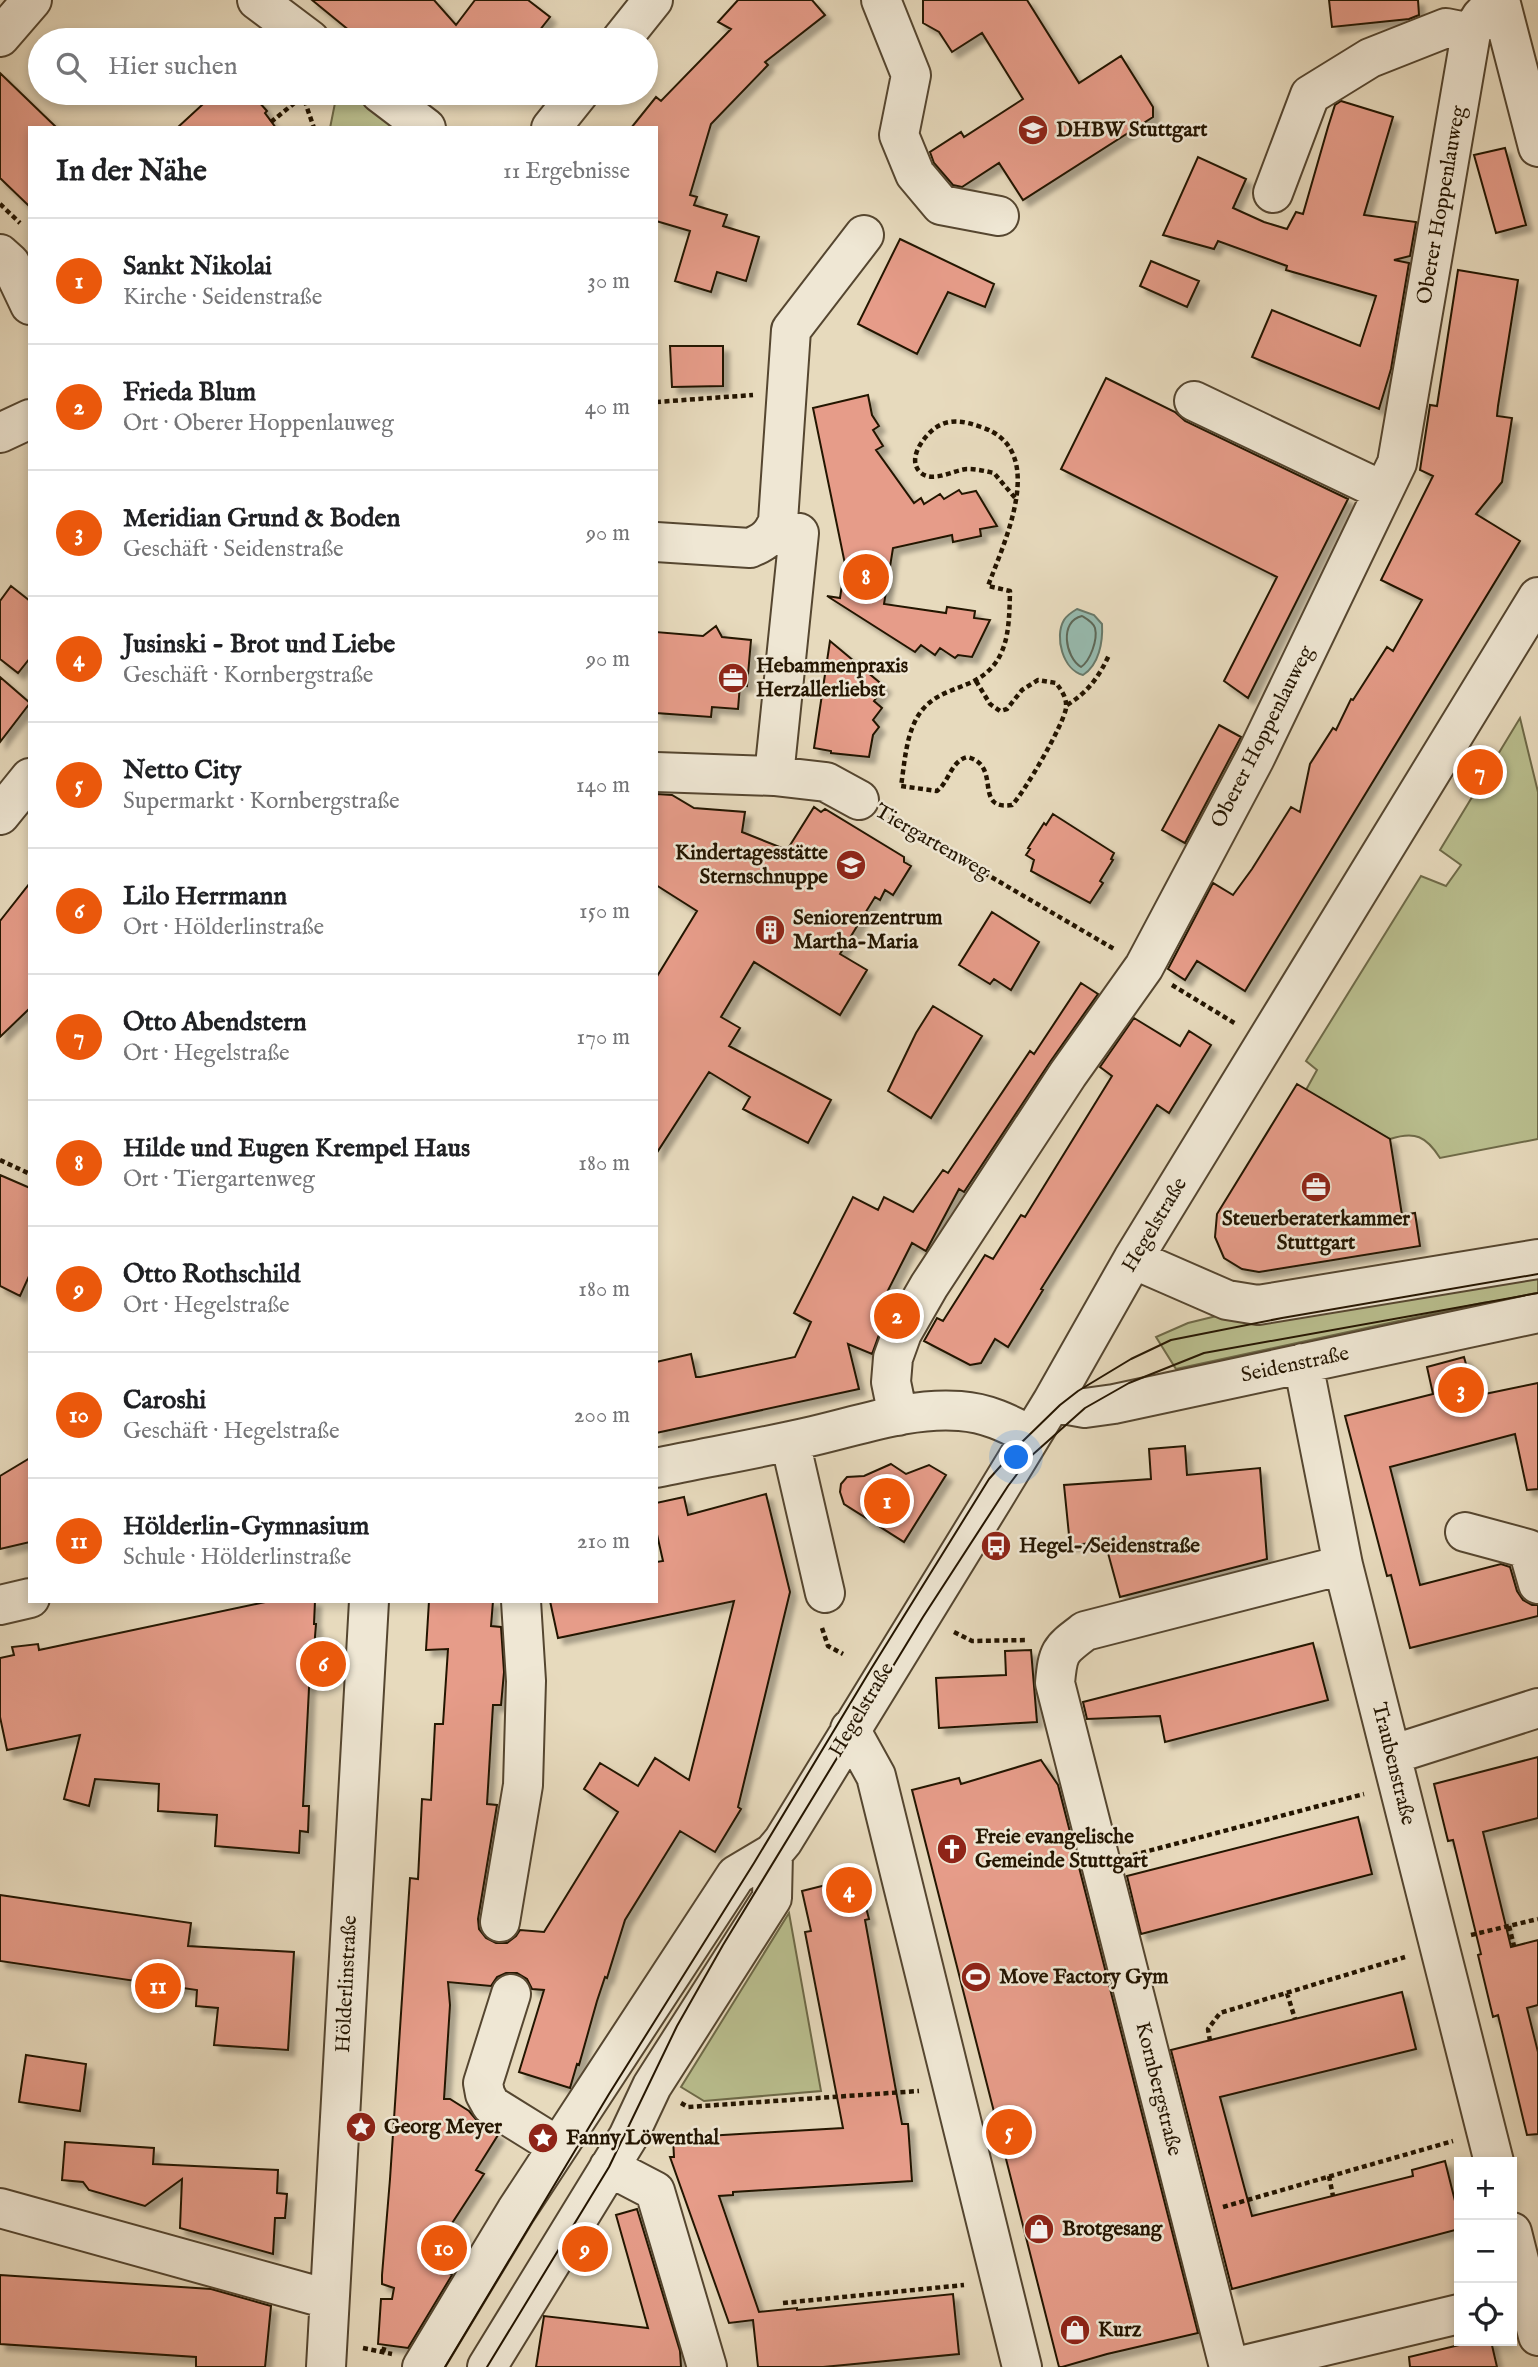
<!DOCTYPE html>
<html lang="de">
<head>
<meta charset="utf-8">
<style>
  body { margin:0; font-family:"IM FELL English",serif; background:#f2f2f2; color:#202124 }
  .controls { position:absolute; right:21px; bottom:21px; display:grid; overflow:hidden; border-radius:0px; box-shadow:0 4px 10px #0003 }
  .controls button { width:63px; height:63px; display:grid; place-items:center; padding:0; border:0; border-bottom:2px solid #e0e0e0; background:#fff; color:#202124; font:35px sans-serif }
  .you { position:absolute; left:1017px; top:1458px; width:24px; height:24px; margin:-18px; border:5px solid #fff; border-radius:50%; background:#1a73e8; box-shadow:0 0 0 10px #1a73e833 }
  .badge { display:grid; place-items:center; width:46px; height:46px; border-radius:50%; background:#ea580c; color:#fff; font-size:23px; font-weight:700 }
  .pin { position:absolute; translate:-50% -50%; border:4px solid #fff; box-shadow:0 2px 7px #0006 }
  .list { margin:0; padding:0; list-style:none }
  h2 { display:flex; justify-content:space-between; align-items:center; height:91px; margin:0; padding:0 28px; font-size:30px }
  h2 small { font-size:23px; font-weight:400; color:#757577 }
  .list li { display:grid; grid-template-columns:46px 1fr auto; gap:21px; align-items:center; box-sizing:border-box; height:126px; padding:0 28px; border-top:2px solid #e0e0e0 }
  .list b { display:block; font-size:26px; white-space:nowrap }
  .list p { margin:0; font-size:23px; white-space:nowrap; color:#757577 }
  .list em { font-size:23px; font-style:normal; color:#757577 }
  .icon { flex:none; width:38px; height:38px; fill:none; stroke:currentColor; stroke-width:2; stroke-linecap:round; stroke-linejoin:round }
  .map { position:relative; flex:none; width:1538px; height:2367px; overflow:hidden }
  .search { position:absolute; background:#fff; box-shadow:0 4px 10px #0003; left:28px; top:28px; width:630px; height:77px; display:flex; align-items:center; gap:18px; box-sizing:border-box; padding:0 24px; border-radius:38px; color:#757577; font-size:26px }
  .panel { position:absolute; background:#fff; box-shadow:0 4px 10px #0003; left:28px; top:126px; width:630px; height:1477px; border-radius:0px }
  .map>svg:first-child { display:block }
  .green { fill:#b9be8e; stroke:#6e6a48; stroke-width:2 }
  .water { fill:#97bbaf; stroke:#697969; stroke-width:2 }
  .lines { fill:none; stroke-linecap:round; stroke-linejoin:round }
  .shore { stroke:#5e6858; stroke-width:2 }
  .building { fill:#e69c89; stroke:#241501; stroke-width:2; filter:url(#shadow) }
  .minor-casing { stroke:#554630; stroke-width:42 }
  .path { stroke:#241501; stroke-width:4.5; stroke-dasharray:5 3.5; stroke-linecap:butt }
  .minor { stroke:#efe7d4; stroke-width:38 }
  .tram { stroke:#241501; stroke-width:2 }
  .labels { text-anchor:middle; dominant-baseline:central; stroke-width:5; stroke-linejoin:round; paint-order:stroke }
  .poi-label { font-size:21px; font-weight:bold; fill:#241501; stroke:#efe7d4; text-anchor:start }
  .street-label { font-size:21px; fill:#241501; stroke:#efe7d4 }
</style>
</head>
<body>
<div class="map">
<svg width="1538" height="2367" viewBox="0 0 1538 2367">
  <defs>
    <filter id="shadow"><feDropShadow dx="6" dy="6" stdDeviation="2" flood-color="#0004"/></filter>
  </defs>
  <rect width="100%" height="100%" fill="#e7dabd"/>
  <filter id="stains"><feTurbulence type="fractalNoise" baseFrequency=".00286" numOctaves="4"/><feColorMatrix values="0 0 0 0 .2 0 0 0 0 .09 0 0 0 0 .02 0 0 0 .5 -.17"/></filter>
  <radialGradient id="worn" r=".72"><stop offset=".6" stop-color="#630" stop-opacity="0"/><stop offset="1" stop-color="#630" stop-opacity=".3"/></radialGradient>
  <!-- green -->
  <path class="green" d="M337,93H354L399,128H330Z
    M1520,718L1538,792V1139L1440,1158C1426,1136 1415,1131 1390,1139L1306,1090L1317,1070L1306,1061L1421,876L1446,886L1461,865L1440,850Z
    M1538,1261V1295L1482,1303L1176,1369L1156,1337L1188,1323L1241,1310Z
    M789,1913L821,2091L704,2101L681,2087Z"/>
  <!-- water -->
  <path class="water" d="M1077,609L1094,615L1102,624C1103,642 1099,665 1083,675C1063,670 1054,637 1064,620C1067,615 1072,612 1077,609Z"/>
  <g class="lines">
    <!-- shore -->
    <path class="shore" d="M1082,616C1087,619 1093,622 1095,628C1098,640 1090,661 1081,667C1065,657 1059,621 1082,616Z"/>
  </g>
  <!-- building -->
  <path class="building" d="M312,0H434L456,25L475,0H528L550,17L532,40H361Z
    M738,0H812L825,15L765,62L768,65L711,124L690,195L697,197L694,205L727,215L723,226L759,237L746,281L717,272L711,292L675,281L690,231L656,221V128H631L656,97L661,101L731,29L718,22Z
    M923,0H1027L1079,83L1121,56L1153,107V117L1023,200L999,163L962,187L953,185L934,163L930,152L961,132L964,137L1023,99L982,33L952,52L939,32L923,23Z
    M1329,0H1418L1419,15L1409,19L1332,27Z
    M0,73L57,128H30V207L0,178Z
    M215,93H251L267,111L265,113L276,128H177Z
    M1341,101L1393,117L1364,215L1416,222L1410,256L1394,260L1409,263L1391,369L1379,409L1252,357L1272,310L1360,346L1376,296L1286,270L1287,266L1218,241L1214,249L1163,235L1198,157L1246,179L1233,208L1264,222L1287,229L1296,212L1303,214L1328,127L1335,105Z
    M1505,148L1526,225L1496,233L1474,155Z
    M900,239L994,284L985,307L948,292L917,354L858,324Z
    M1151,261L1199,281L1187,307L1140,286Z
    M1458,270L1518,280L1498,406L1497,416L1512,418L1502,482L1476,514L1520,541L1245,991L1197,961L1185,980L1168,969L1213,883L1233,895L1252,869L1291,807L1300,812L1310,764L1333,728L1336,730L1351,699L1353,700L1387,647L1393,651L1422,600L1381,580L1433,476L1420,470L1430,405L1437,406Z
    M670,346H723V386L672,387Z
    M1106,378L1175,412L1185,421L1348,499L1248,698L1224,681L1277,577L1061,469Z
    M868,395L872,415L879,426L873,430L883,446L876,450L914,503L921,498L924,504L940,494L944,499L959,490L962,494L976,491L997,526L980,529L981,536L953,542L952,535L893,548L884,604L946,613L947,607L975,611L974,618L990,620L972,657L958,655L955,658L940,648L935,655L921,645L915,652L827,596L840,598L845,564L813,408Z
    M11,586L30,601V658L18,673L0,659V601Z
    M716,626L722,637L751,640L747,686L740,685L738,709L712,707L711,717L656,713V632L703,636Z
    M830,641L885,687L874,701L882,708L873,720L879,727L873,735L869,757L831,753V751L814,748Z
    M0,677L30,703L0,742Z
    M1219,725L1241,737L1185,843L1162,830Z
    M656,794L672,795L694,808L745,812L742,832L787,850L814,807L821,812L825,809L904,857V862L911,866L893,895L885,890L880,900L875,897L840,954L867,970L840,1015L754,962L721,1017L740,1028L729,1046L831,1100L808,1143L743,1109L750,1097L709,1072L656,1154V978L697,911L656,885Z
    M1053,814L1114,853L1111,859L1113,860L1100,881L1103,883L1090,903L1031,871L1034,860L1026,855L1030,849L1028,848L1044,823L1046,825Z
    M30,883V1008L0,1037V921Z
    M992,912L1039,942L1011,990L994,979L990,984L959,965Z
    M1081,983L1098,994L1050,1062L964,1192L959,1189L926,1251L912,1243L875,1316L884,1321L872,1354L848,1344L859,1389L656,1433V1362L691,1354L696,1377H700L795,1357L811,1322L794,1313L853,1197L878,1210L884,1197L913,1212L943,1170L948,1173L1030,1051L1034,1054Z
    M933,1006L982,1036L931,1118L888,1091L916,1033Z
    M1134,1018L1180,1046L1189,1031L1211,1045L1169,1113L1157,1105L1041,1289L1043,1290L1008,1347L995,1339L981,1363L970,1365L924,1341L937,1318L943,1321L985,1255L993,1259L1021,1215L1025,1217L1112,1076L1100,1067Z
    M1297,1084L1390,1139L1402,1215L1415,1213L1420,1246L1259,1272L1242,1269L1224,1258L1215,1237L1217,1214Z
    M0,1175L30,1188V1274L20,1296L0,1286Z
    M1464,1357L1475,1396L1538,1383V1489L1527,1490L1515,1434L1390,1467L1420,1585L1501,1564L1510,1567L1517,1591L1523,1600L1532,1605H1538V1616L1410,1648L1391,1575L1387,1576L1345,1416L1433,1394L1427,1367Z
    M1185,1446L1187,1475L1260,1468L1267,1559L1120,1597L1105,1542L1070,1545L1064,1485L1151,1479L1149,1449Z
    M30,1458V1542L0,1549V1476Z
    M891,1464L906,1474L929,1465L946,1475L904,1542L844,1504L840,1492L841,1484L847,1477L864,1476Z
    M766,1494L790,1592L738,1807L741,1809L715,1852L680,1831L625,1920L607,1978L605,1977L597,2001L579,2065L577,2064L570,2088L519,2072L544,1990L532,1989L527,1979L517,1973H506L497,1977L491,1986L448,1982L450,2005L444,2099H450L469,2111L479,2123L498,2135L476,2170L484,2174L447,2231L459,2239L440,2269L452,2275L408,2348L378,2344L381,2299H392L394,2288L382,2284V2275L390,2179L410,1878L418,1879L422,1799L431,1800L435,1724H443L448,1649L426,1650L429,1601H493L491,1626L501,1627L504,1672L501,1705H493L487,1804L497,1805L478,1919L479,1929L486,1938L496,1943H507L516,1936L520,1930L544,1932L618,1812L584,1789L600,1763L638,1786L655,1758L689,1780L734,1601L558,1638L550,1601H656V1562L663,1561L656,1530V1503L684,1497L688,1515Z
    M270,1601H315L314,1624H316L314,1649H311L303,1806H309L308,1832L300,1831L299,1853L215,1846L217,1815L158,1811L159,1784L95,1779L89,1806L64,1799L80,1735L7,1750L0,1717V1658L14,1655L12,1647L38,1644L39,1650Z
    M1313,1643L1328,1700L1165,1742L1160,1716L1087,1719L1083,1702Z
    M1031,1650L1037,1722L939,1728L936,1678L1006,1675L1005,1651Z
    M1538,1757V1818L1483,1832L1511,1947L1538,1940V2005L1527,2008L1538,2052V2134L1527,2135L1498,2015L1493,2017L1478,1955L1481,1954L1453,1840L1448,1841L1434,1784Z
    M1041,1760L1058,1785L1198,2333L1107,2354L1062,2367H1059L912,1790L959,1778L961,1784Z
    M1358,1817L1372,1874L1141,1934L1127,1876Z
    M858,1877L869,1919L865,1920L902,2124H908L912,2181L733,2192V2195L719,2196L759,2312L797,2308V2310L953,2294L959,2354L823,2367H758L753,2320L729,2323L670,2157H674L673,2138L843,2128L805,1932L811,1931L802,1891Z
    M0,1895L191,1923L188,1946L294,1952L288,2050L214,2045L218,2008L196,2006L197,1990L0,1961Z
    M1402,1992L1416,2049L1220,2097L1252,2216L1413,2176L1412,2170L1445,2161L1459,2217V2229L1232,2289L1171,2050Z
    M26,2055L86,2064L80,2111L19,2102Z
    M65,2142L154,2148L153,2164L278,2170L277,2193L287,2194L285,2218H275L273,2254L180,2228L182,2179L145,2206L89,2190L83,2182L62,2180Z
    M637,2209L680,2351L681,2367H536L544,2316L648,2328L616,2215Z
    M0,2275L211,2289L271,2306L265,2367H196V2357L0,2344Z
    M1476,2341H1491L1497,2367H1410L1409,2357Z"/>
  <g class="lines">
    <!-- minor casing -->
    <g class="minor-casing">
      <path id="minor" d="M257,0L310,40
        M881,0L911,75L899,135L915,174L941,205L999,216
        M1500,0L1538,147
        M0,37L32,0
        M621,40L653,0
        M380,93L426,128
        M551,128L579,93
        M1273,193L1310,95L1370,58L1446,28L1471,33
        M0,254L10,263L30,305
        M1194,401L1383,491
        M0,433L30,419
        M656,542L750,548C765,542 772,536 778,521L791,330L864,235
        M656,772L774,776L826,782L859,800
        M774,776L799,533
        M0,815L30,778
        M1133,1259L1227,1300L1258,1305L1538,1259
        M1303,1363L1343,1565L1494,2162
        M1052,1402L1085,1408L1114,1404L1538,1313
        M898,1416L891,1382L893,1358L902,1333L929,1286L1068,1074L1144,967L1255,758L1397,463L1471,33L1481,17L1497,0
        M790,1441L825,1593
        M656,1468C709,1457 761,1448 813,1436C861,1425 911,1407 960,1411C987,1413 1007,1423 1030,1435
        M1465,1532L1528,1549L1538,1584
        M0,1605L30,1598
        M850,1729L876,1776L1022,2367
        M1391,1755L1538,1708
        M500,1922L523,1785L526,1681L521,1601
        M511,1994L483,2083L485,2094L491,2105L557,2146
        M609,2167L655,2191L707,2367
        M0,2208L328,2299
        M1512,2232L1538,2336
        M326,2367L369,1601
        M422,2367L516,2211L736,1875L773,1853L783,1841L993,1499L1052,1402L1133,1259L1538,597
        M487,2367L628,2137L652,2086L772,1898L773,1853
        M1229,2367L1055,1683C1058,1650 1060,1650 1085,1631L1343,1565
        M1236,2367L1459,2314"/>
    </g>
    <!-- path -->
    <path class="path" d="M305,93L303,96L314,128
      M271,122L303,96
      M0,204L20,223
      M656,402L753,395
      M976,681L990,704L1000,711L1007,709L1022,690L1038,680L1056,683C1062,691 1067,698 1066,708C1064,724 1024,793 1012,805C972,811 1003,765 967,757C951,761 949,782 937,791L901,786C905,761 906,729 923,709C934,696 950,691 965,685C1009,668 1009,632 1010,591L988,586C1005,540 1049,449 981,427C964,421 950,418 935,428C923,437 906,460 921,473C934,483 953,470 967,469C976,469 985,471 994,473L1016,499
      M1067,705C1087,693 1099,677 1109,655
      M889,817L1114,949
      M1172,985L1236,1024
      M0,1160L30,1174
      M822,1628L828,1646L843,1654
      M954,1632L972,1641L1027,1640
      M1133,1855L1364,1794
      M1509,1926L1514,1946
      M1471,1935L1538,1919
      M1287,1993L1295,2019
      M1210,2041L1208,2029L1220,2013L1405,1957
      M681,2103L688,2107L919,2091
      M1329,2176L1333,2196
      M1223,2207L1453,2141
      M783,2303L964,2285
      M363,2348L392,2354
      M383,2352L385,2345"/>
    <!-- minor -->
    <use href="#minor" class="minor"/>
    <!-- tram -->
    <path class="tram" d="M445,2367L609,2094L754,1863L871,1669L989,1479L1023,1441L1060,1405L1078,1391L1131,1359L1171,1340L1282,1318L1538,1274
      M487,2367L609,2167L677,2026L723,1945L923,1617L1008,1486L1030,1457L1085,1408L1129,1383L1204,1353L1538,1293"/>
  </g>
  <!-- icons -->
  <defs>
    <g id="university-disc" transform="scale(1.575)"><circle r="9.5" fill="#8f2418" stroke="#efe7d4"/><path d="M0-5L7-2L0 1L-7-2ZM-4 1L0 2.5L4 1V4Q0 6-4 4Z" fill="#fff"/></g>
    <g id="office-disc" transform="scale(1.575)"><circle r="9.5" fill="#8f2418" stroke="#efe7d4"/><path d="M-6-3h4V-5.5h4V-3h4V5H-6ZM-1-4.5V-3h2v-1.5ZM-6 0V1H6V0Z" fill="#fff"/></g>
    <g id="school-disc" transform="scale(1.575)"><circle r="9.5" fill="#8f2418" stroke="#efe7d4"/><path d="M0-5L7-2L0 1L-7-2ZM-4 1L0 2.5L4 1V4Q0 6-4 4Z" fill="#fff"/></g>
    <g id="building-disc" transform="scale(1.575)"><circle r="9.5" fill="#8f2418" stroke="#efe7d4"/><path d="M-4-6H4V6H1V3H-1V6H-4ZM-2.5-4.3h1.7v1.8h-1.7ZM.8-4.3h1.7v1.8H.8ZM-2.5-1h1.7V.8h-1.7ZM.8-1h1.7V.8H.8Z" fill="#fff"/></g>
    <g id="bus-disc" transform="scale(1.575)"><circle r="9.5" fill="#8f2418" stroke="#efe7d4"/><path d="M-5-6H5V4H4V6H2V4H-2V6H-4V4H-5ZM-3.5-4V0h7V-4ZM-3.5 1.2v1.5H-2V1.2ZM2 1.2v1.5H3.5V1.2Z" fill="#fff"/></g>
    <g id="church-disc" transform="scale(1.575)"><circle r="9.5" fill="#8f2418" stroke="#efe7d4"/><path d="M-1.2-6h2.4v3.5h3.3v2.4h-3.3V6h-2.4V-.1h-3.3v-2.4h3.3Z" fill="#fff"/></g>
    <g id="stadium-disc" transform="scale(1.575)"><circle r="9.5" fill="#8f2418" stroke="#efe7d4"/><path d="M0-5a6.5 5 0 1 0 0 10a6.5 5 0 1 0 0-10ZM-3.5-1.8h7v3.6h-7Z" fill="#fff"/></g>
    <g id="sight-disc" transform="scale(1.575)"><circle r="9.5" fill="#8f2418" stroke="#efe7d4"/><path d="M0-6L1.8-2.2L6-1.7L2.9 1.2L3.7 5.4L0 3.3L-3.7 5.4L-2.9 1.2L-6-1.7L-1.8-2.2Z" fill="#fff"/></g>
    <g id="shop-disc" transform="scale(1.575)"><circle r="9.5" fill="#8f2418" stroke="#efe7d4"/><path d="M-5-2.5h2.3a2.7 3.5 0 0 1 5.4 0H5L5.5 6h-11ZM-1.5-2.5h3a1.5 2.3 0 0 0-3 0Z" fill="#fff"/></g>
  </defs>
  <g fill-rule="evenodd">
    <use href="#university-disc" x="1033" y="130"/>
    <use href="#office-disc" x="733" y="678"/>
    <use href="#school-disc" x="851" y="865"/>
    <use href="#building-disc" x="770" y="930"/>
    <use href="#office-disc" x="1316" y="1187"/>
    <use href="#bus-disc" x="996" y="1546"/>
    <use href="#church-disc" x="952" y="1849"/>
    <use href="#stadium-disc" x="976" y="1977"/>
    <use href="#sight-disc" x="361" y="2127"/>
    <use href="#sight-disc" x="543" y="2138"/>
    <use href="#shop-disc" x="1039" y="2229"/>
    <use href="#shop-disc" x="1075" y="2330"/>
  </g>
  <g class="labels">
    <!-- poi labels -->
    <g class="poi-label">
      <text x="1056" y="130">DHBW Stuttgart</text>
      <text x="756" y="666">Hebammenpraxis<tspan x="756" dy="24">Herzallerliebst</tspan></text>
      <text x="828" y="853" text-anchor="end">Kindertagesstätte<tspan x="828" dy="24">Sternschnuppe</tspan></text>
      <text x="793" y="918">Seniorenzentrum<tspan x="793" dy="24">Martha-Maria</tspan></text>
      <text x="1316" y="1219" text-anchor="middle">Steuerberaterkammer<tspan x="1316" dy="24">Stuttgart</tspan></text>
      <text x="1019" y="1546">Hegel-/Seidenstraße</text>
      <text x="975" y="1837">Freie evangelische<tspan x="975" dy="24">Gemeinde Stuttgart</tspan></text>
      <text x="999" y="1977">Move Factory Gym</text>
      <text x="384" y="2127">Georg Meyer</text>
      <text x="566" y="2138">Fanny Löwenthal</text>
      <text x="1062" y="2229">Brotgesang</text>
      <text x="1098" y="2330">Kurz</text>
    </g>
    <!-- street labels -->
    <g class="street-label">
      <text transform="translate(1442 205) rotate(-80)">Oberer Hoppenlauweg</text>
      <text transform="translate(1263 737) rotate(-63)">Oberer Hoppenlauweg</text>
      <text transform="translate(932 842) rotate(30)">Tiergartenweg</text>
      <text transform="translate(1155 1225) rotate(-59)">Hegelstraße</text>
      <text transform="translate(1295 1365) rotate(-12)">Seidenstraße</text>
      <text transform="translate(862 1710) rotate(-59)">Hegelstraße</text>
      <text transform="translate(1393 1764) rotate(76)">Traubenstraße</text>
      <text transform="translate(347 1984) rotate(-87)">Hölderlinstraße</text>
      <text transform="translate(1158 2089) rotate(76)">Kornbergstraße</text>
    </g>
  </g>
  <rect width="100%" height="100%" filter="url(#stains)"/>
  <rect width="100%" height="100%" fill="url(#worn)"/>
</svg>
<div class="controls">
<button>+</button>
<button>−</button>
<button><svg class="icon" aria-label="locate" viewBox="0 0 24 24"><circle cx="12" cy="12" r="6"/><path d="M12 2v4M12 18v4M2 12h4M18 12h4"/></svg></button>
</div>
<div class="you"></div>
<div class="pin badge" style="left:887px;top:1501px">1</div>
<div class="pin badge" style="left:897px;top:1316px">2</div>
<div class="pin badge" style="left:1461px;top:1390px">3</div>
<div class="pin badge" style="left:849px;top:1890px">4</div>
<div class="pin badge" style="left:1009px;top:2132px">5</div>
<div class="pin badge" style="left:323px;top:1664px">6</div>
<div class="pin badge" style="left:1480px;top:772px">7</div>
<div class="pin badge" style="left:866px;top:577px">8</div>
<div class="pin badge" style="left:585px;top:2249px">9</div>
<div class="pin badge" style="left:444px;top:2248px">10</div>
<div class="pin badge" style="left:158px;top:1986px">11</div>
<div class="search"><svg class="icon" aria-label="search" viewBox="0 0 24 24"><circle cx="10" cy="10" r="6"/><path d="M15 15l6 6"/></svg>Hier suchen</div>
<section class="panel">
<h2>In der Nähe<small>11 Ergebnisse</small></h2>
<ul class="list">
<li><span class="badge">1</span><div><b>Sankt Nikolai</b><p>Kirche · Seidenstraße</p></div><em>30 m</em></li>
<li><span class="badge">2</span><div><b>Frieda Blum</b><p>Ort · Oberer Hoppenlauweg</p></div><em>40 m</em></li>
<li><span class="badge">3</span><div><b>Meridian Grund &amp; Boden</b><p>Geschäft · Seidenstraße</p></div><em>90 m</em></li>
<li><span class="badge">4</span><div><b>Jusinski - Brot und Liebe</b><p>Geschäft · Kornbergstraße</p></div><em>90 m</em></li>
<li><span class="badge">5</span><div><b>Netto City</b><p>Supermarkt · Kornbergstraße</p></div><em>140 m</em></li>
<li><span class="badge">6</span><div><b>Lilo Herrmann</b><p>Ort · Hölderlinstraße</p></div><em>150 m</em></li>
<li><span class="badge">7</span><div><b>Otto Abendstern</b><p>Ort · Hegelstraße</p></div><em>170 m</em></li>
<li><span class="badge">8</span><div><b>Hilde und Eugen Krempel Haus</b><p>Ort · Tiergartenweg</p></div><em>180 m</em></li>
<li><span class="badge">9</span><div><b>Otto Rothschild</b><p>Ort · Hegelstraße</p></div><em>180 m</em></li>
<li><span class="badge">10</span><div><b>Caroshi</b><p>Geschäft · Hegelstraße</p></div><em>200 m</em></li>
<li><span class="badge">11</span><div><b>Hölderlin-Gymnasium</b><p>Schule · Hölderlinstraße</p></div><em>210 m</em></li>
</ul>
</section>
</div>
</body>
</html>
